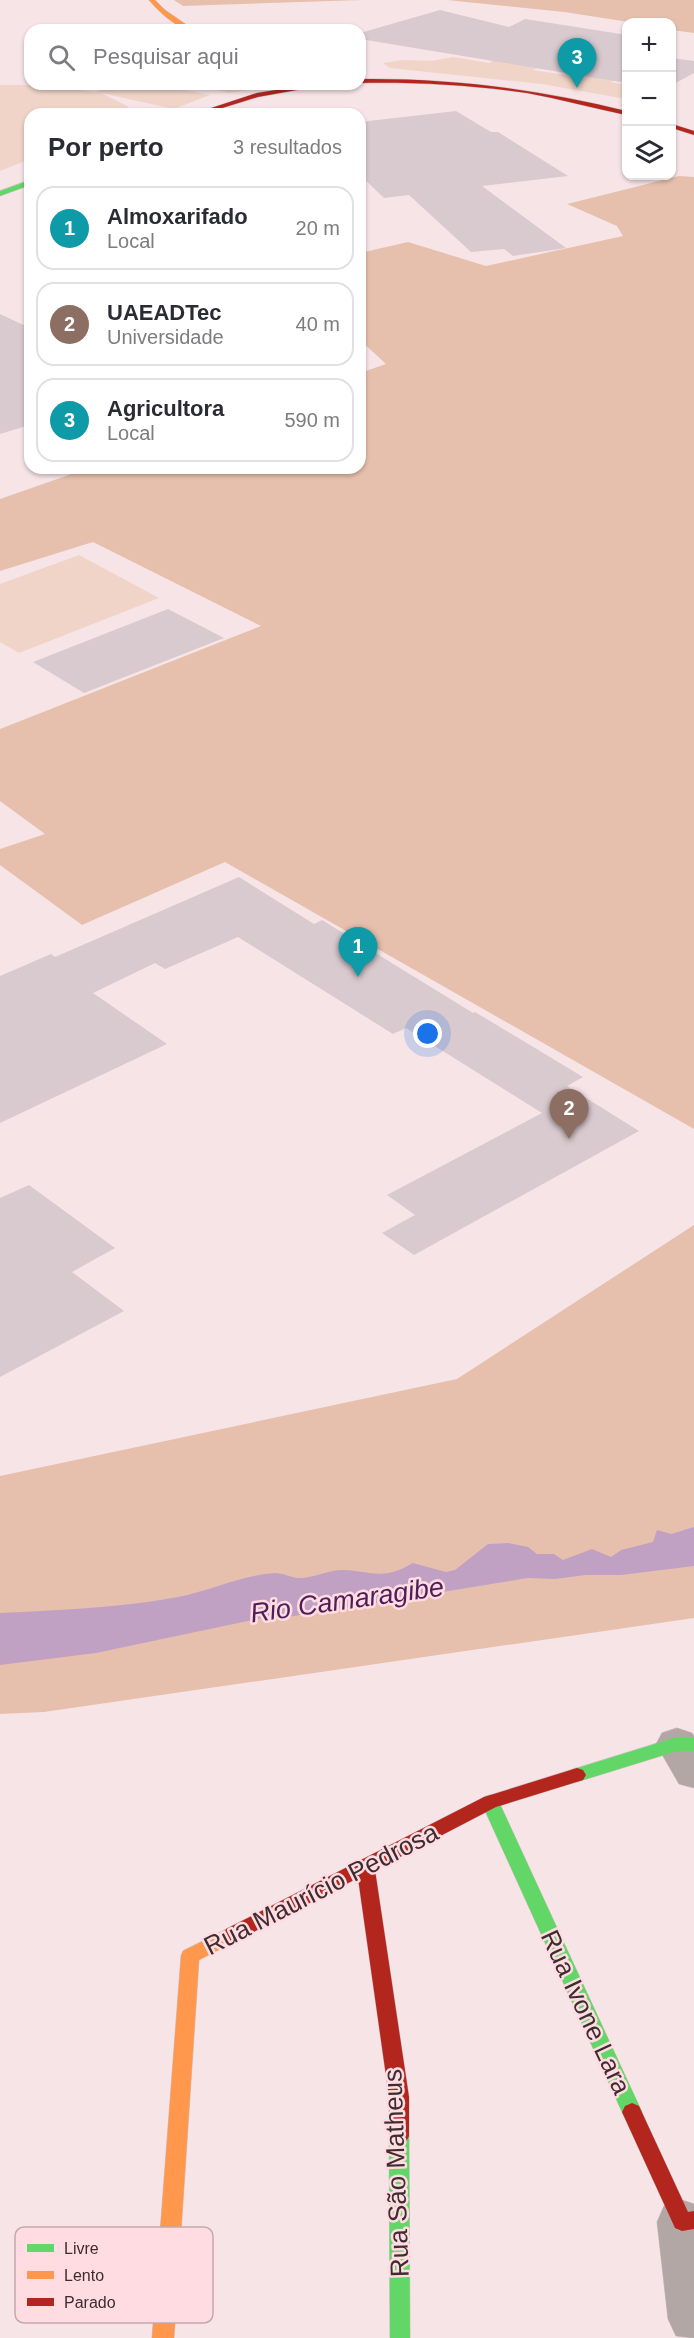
<!DOCTYPE html>
<html lang="pt">
<head>
<meta charset="utf-8">
<style>
  body { margin:0; font-family:Arial,sans-serif; background:#f7f7f7; color:#2b2b33 }
  .controls { position:absolute; right:18px; top:18px; display:grid; overflow:hidden; border-radius:12px; box-shadow:0 2px 4px #0004 }
  .controls button { width:54px; height:54px; display:grid; place-items:center; padding:0; border:0; border-bottom:2px solid #e1e1e2; background:#fff; color:#2b2b33; font:30px sans-serif }
  .you { position:absolute; left:428px; top:1034px; width:21px; height:21px; margin:-15px; border:4px solid #fff; border-radius:50%; background:#1a73e8; box-shadow:0 0 0 9px #1a73e833 }
  .badge { display:grid; place-items:center; width:39px; height:39px; border-radius:50%; background:#1a73e8; color:#fff; font-size:20px; font-weight:700 }
  .pin { position:absolute; translate:-50% -50px; filter:drop-shadow(0 2px 3px #0008) }
  .pin::after { content:''; position:absolute; top:32px; width:21px; height:18px; background:inherit; clip-path:polygon(0 0,100% 0,50% 100%) }
  .list { margin:0; padding:0; list-style:none }
  h2 { display:flex; justify-content:space-between; align-items:center; height:78px; margin:0; padding:0 24px; font-size:26px }
  h2 small { font-size:20px; font-weight:400; color:#7c7c81 }
  .list li { display:grid; grid-template-columns:39px 1fr auto; gap:18px; align-items:center; box-sizing:border-box; height:84px; margin:0 12px 12px; padding:0 12px; border:2px solid #e1e1e2; border-radius:18px }
  .list b { display:block; font-size:22px; white-space:nowrap }
  .list p { margin:0; font-size:20px; white-space:nowrap; color:#7c7c81 }
  .list em { font-size:20px; font-style:normal; color:#7c7c81 }
  .icon { flex:none; width:33px; height:33px; fill:none; stroke:currentColor; stroke-width:2; stroke-linecap:round; stroke-linejoin:round }
  .map { position:relative; flex:none; width:694px; height:2338px; overflow:hidden }
  .search { position:absolute; background:#fff; box-shadow:0 2px 4px #0004; left:24px; top:24px; width:342px; height:66px; display:flex; align-items:center; gap:15px; box-sizing:border-box; padding:0 21px; border-radius:18px; color:#7c7c81; font-size:22px }
  .panel { position:absolute; background:#fff; box-shadow:0 2px 4px #0004; left:24px; top:108px; width:342px; height:366px; border-radius:18px }
  .map>svg:first-child { display:block }
  .green { fill:#f1d4c8 }
  .forest { fill:#e6c0ad }
  .water { fill:#c1a1c3 }
  .building { fill:#d9cacf }
  .lines { fill:none; stroke-linecap:round; stroke-linejoin:round }
  .street-casing { stroke:#d0c1c3; stroke-width:1 }
  .fast-casing { stroke:#d0c1c3; stroke-width:1 }
  .slow-casing { stroke:#d0c1c3; stroke-width:1 }
  .jam-casing { stroke:#d0c1c3; stroke-width:1 }
  .street { fill:#b3a7a6; fill-rule:evenodd }
  .fast { fill:#63d668; fill-rule:evenodd }
  .slow { fill:#ff974d; fill-rule:evenodd }
  .jam { fill:#b3261e; fill-rule:evenodd }
  .labels { text-anchor:middle; dominant-baseline:central; stroke-width:5; stroke-linejoin:round; paint-order:stroke }
  .near-street-label { font-size:26px; fill:#3d2d30; stroke:#ffdce1 }
  .near-water-label { font-size:27px; font-style:italic; fill:#4e1e59; stroke:#ffdce1 }
  .key { fill:#ffdce1; stroke:#c5a8ac; stroke-width:1.5 }
  .key-label { font-size:16px; fill:#3d2d30 }
</style>
</head>
<body>
<div class="map">
<svg width="694" height="2338" viewBox="0 0 694 2338">
  <rect width="100%" height="100%" fill="#f7e4e7"/>
  <!-- green -->
  <path class="green" d="M515,50L557,57L533,70L578,77L601,66L626,74L611,82L626,85V99L542,84L390,68L383,63L403,60L432,61L453,57L489,63Z
    M116,84H159L210,95L174,109L101,93L127,106L133,114H30V159L0,171V85H45L95,92Z
    M189,84H283L229,93Z
    M79,555L159,598L19,653L0,642V584Z"/>
  <!-- forest -->
  <path class="forest" d="M174,0H362L183,6Z
    M447,0H694V33L672,30V22H629L564,12Z
    M679,176L694,177V1129L225,862L82,925L0,865V849L45,834L0,801V729L261,626L93,542L0,571V499L89,468H360V373L386,364L360,340V253L408,242L486,266L623,236L617,226L567,204Z
    M694,1225V1618L44,1712L0,1714V1476L457,1379Z"/>
  <!-- water -->
  <path class="water" d="M694,1527V1566L621,1575H586L555,1579L528,1578L288,1617L262,1618L96,1653L0,1665V1613C60,1610 119,1608 178,1597C210,1591 241,1575 275,1573C283,1573 290,1577 297,1578C312,1579 328,1570 342,1570C374,1571 382,1581 413,1563L446,1572L455,1570L488,1544L508,1543L528,1547L537,1554H554L563,1560L592,1549L611,1557L621,1550L653,1542L657,1530L671,1534Z"/>
  <!-- building -->
  <path class="building" d="M440,10L509,27L525,19L627,35V83L360,39V33Z
    M672,58L694,61V73L672,85Z
    M456,111L491,132H498L568,176L482,186L566,248L513,256L504,249L471,252L409,195L384,198L360,175V122Z
    M0,314L30,328V425L0,434Z
    M168,609L224,638L84,693L33,662Z
    M239,877L314,924L322,920L473,1013L475,1012L583,1077L567,1086L639,1131L414,1255L382,1233L415,1215L387,1195L542,1113L406,1028L393,1034L238,937L165,969L155,963L93,993L167,1044L0,1123V976L51,954L55,957Z
    M29,1185L115,1248L72,1272L124,1311L0,1377V1198Z"/>
  <g class="lines">
    <!-- street casing -->
    <g class="street-casing">
      <path id="street" d="M677,1728L692,1733L694,1736V1788L679,1784L656,1744L662,1733Z
        M682,2200L694,2204V2338L676,2336L668,2319L657,2222L664,2206Z"/>
    </g>
    <!-- fast casing -->
    <g class="fast-casing">
      <path id="fast" d="M30,180V185L0,196V191Z
        M677,1737H694V1751H677L577,1782L571,1780L568,1775L571,1770Z
        M490,1795L496,1797L499,1802L642,2112L639,2118L632,2121L625,2118L622,2112L481,1802L484,1797Z
        M399,2127L406,2130L409,2136L410,2338H390L389,2136L392,2130Z"/>
    </g>
    <!-- slow casing -->
    <g class="slow-casing">
      <path id="slow" d="M149,0H155L165,10L194,30C178,30 159,12 149,0Z
        M233,1926L240,1929L242,1934L240,1939L199,1960L174,2338H152L181,1956L183,1951Z"/>
    </g>
    <!-- jam casing -->
    <g class="jam-casing">
      <path id="jam" d="M360,79C451,78 538,89 626,111V115C593,108 560,99 527,93C471,85 416,82 360,83Z
        M314,84H330L258,97L203,114H193L257,93Z
        M672,124L694,131V135L672,128Z
        M577,1768L583,1770L586,1775L583,1780L496,1807L375,1870L409,2097V2136L406,2142L399,2145L392,2142L389,2136V2097L358,1878L240,1939L233,1942L226,1939L224,1934L226,1929L484,1797Z
        M632,2103L639,2106L688,2212L694,2211V2229L682,2231L675,2228L622,2112L625,2106Z"/>
    </g>
    <!-- street -->
    <use href="#street" class="street"/>
    <!-- fast -->
    <use href="#fast" class="fast"/>
    <!-- slow -->
    <use href="#slow" class="slow"/>
    <!-- jam -->
    <use href="#jam" class="jam"/>
  </g>
  <g class="labels">
    <!-- near-street labels -->
    <g class="near-street-label">
      <text transform="translate(321 1889) rotate(-27)">Rua Maurício Pedrosa</text>
      <text transform="translate(586 2012) rotate(65)">Rua Ivone Lara</text>
      <text transform="translate(396 2173) rotate(-92)">Rua São Matheus</text>
    </g>
    <!-- near-water labels -->
    <g class="near-water-label">
      <text transform="translate(347 1600) rotate(-8)">Rio Camaragibe</text>
    </g>
  </g>
  <!-- legend -->
  <rect x="15" y="2227" width="198" height="96" rx="9" class="key"/>
  <rect x="27" y="2244" width="27" height="8" fill="#63d668"/>
  <rect x="27" y="2271" width="27" height="8" fill="#ff974d"/>
  <rect x="27" y="2298" width="27" height="8" fill="#b3261e"/>
  <g class="key-label">
    <text x="64" y="2254">Livre</text>
    <text x="64" y="2281">Lento</text>
    <text x="64" y="2308">Parado</text>
  </g>
</svg>
<div class="controls">
<button>+</button>
<button>−</button>
<button><svg class="icon" aria-label="layers" viewBox="0 0 24 24"><path d="M12 4l9 5-9 5-9-5zM3 14l9 5 9-5"/></svg></button>
</div>
<div class="you"></div>
<div class="pin badge" style="left:358px;top:977px;background:#0f9aa8">1</div>
<div class="pin badge" style="left:569px;top:1139px;background:#8d6e63">2</div>
<div class="pin badge" style="left:577px;top:88px;background:#0f9aa8">3</div>
<div class="search"><svg class="icon" aria-label="search" viewBox="0 0 24 24"><circle cx="10" cy="10" r="6"/><path d="M15 15l6 6"/></svg>Pesquisar aqui</div>
<section class="panel">
<h2>Por perto<small>3 resultados</small></h2>
<ul class="list">
<li><span class="badge" style="background:#0f9aa8">1</span><div><b>Almoxarifado</b><p>Local</p></div><em>20 m</em></li>
<li><span class="badge" style="background:#8d6e63">2</span><div><b>UAEADTec</b><p>Universidade</p></div><em>40 m</em></li>
<li><span class="badge" style="background:#0f9aa8">3</span><div><b>Agricultora</b><p>Local</p></div><em>590 m</em></li>
</ul>
</section>
</div>
</body>
</html>
